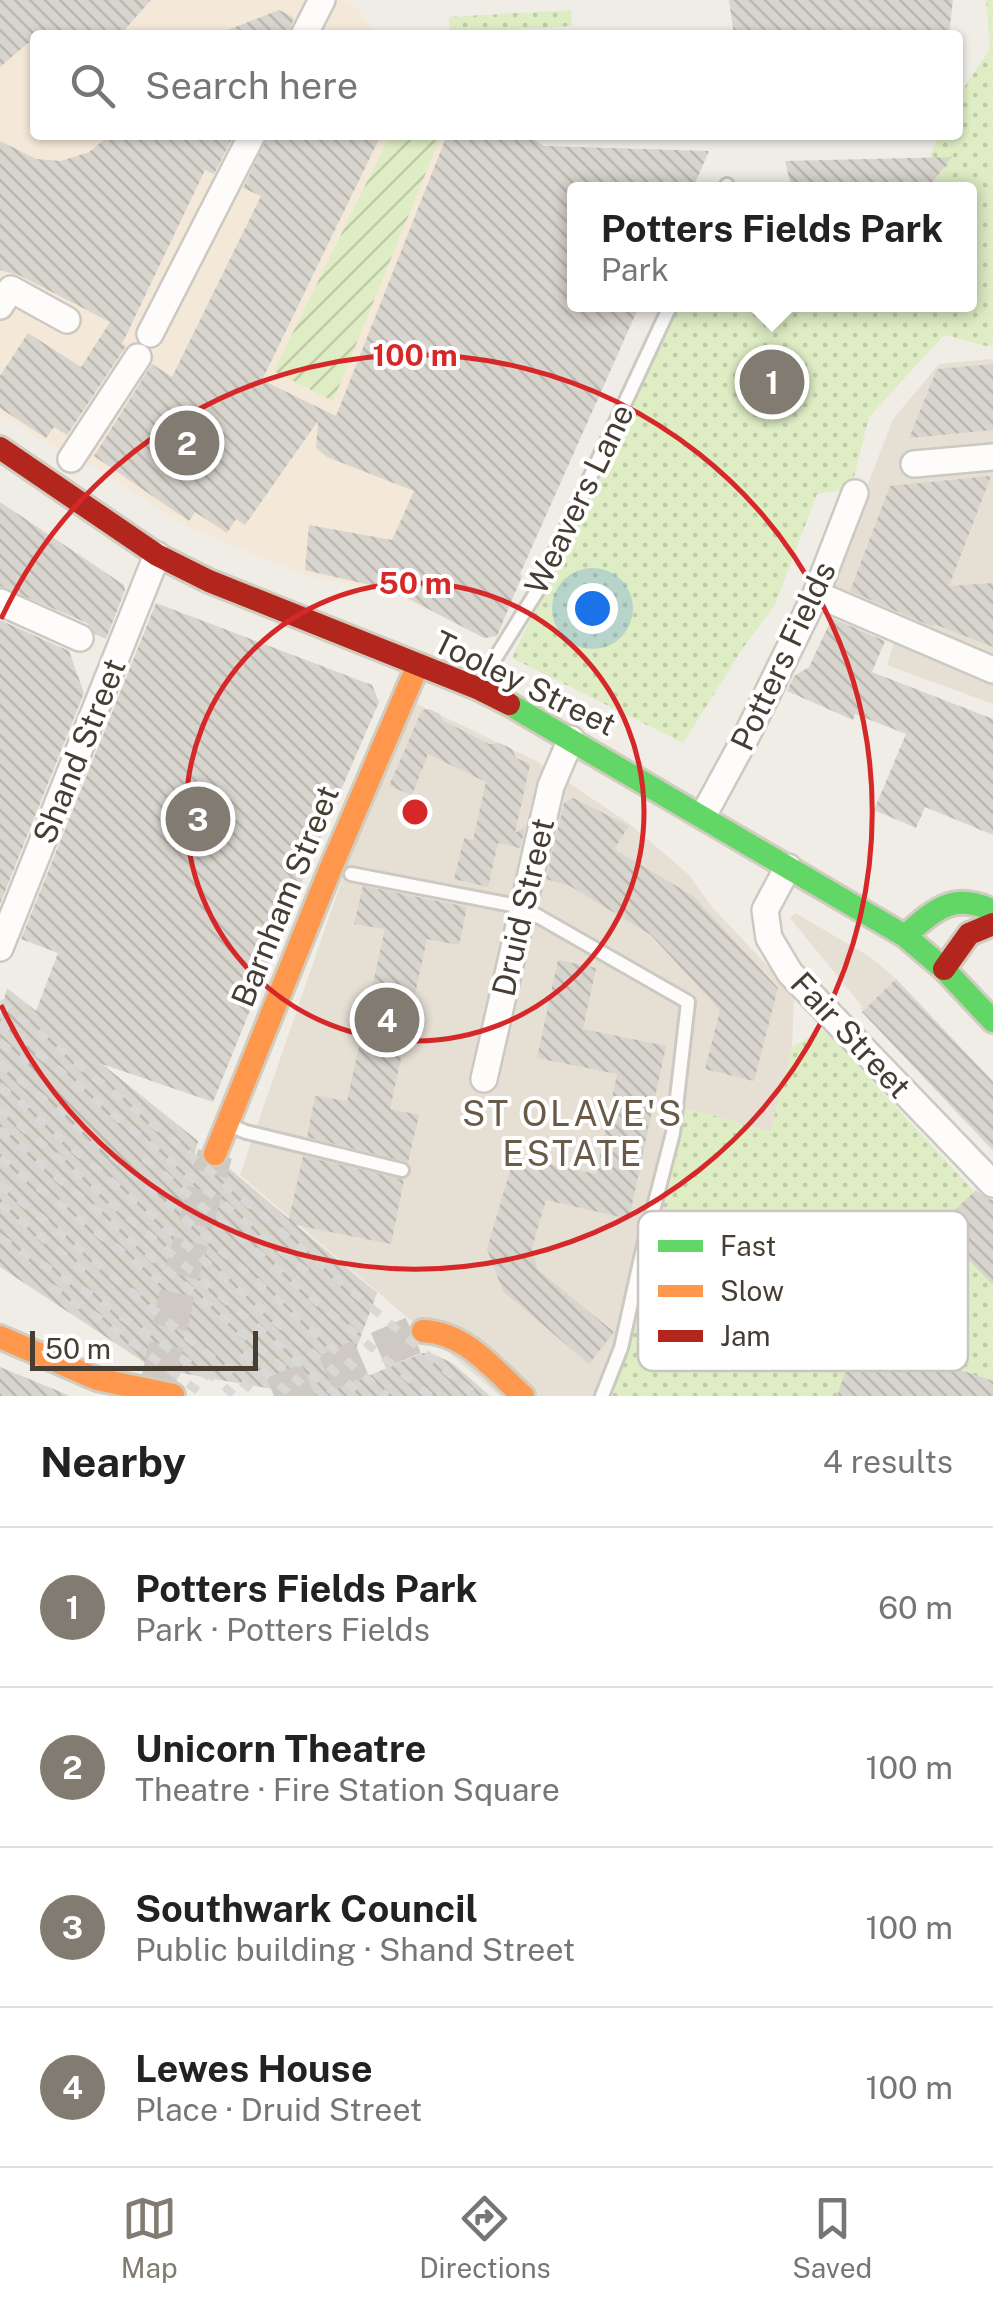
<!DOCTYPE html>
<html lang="en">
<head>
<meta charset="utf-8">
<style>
  body { margin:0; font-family:"Public Sans",sans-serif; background:#f2f2f2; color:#222 }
  .scale { position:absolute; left:30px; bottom:25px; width:228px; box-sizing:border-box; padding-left:10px; border:5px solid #463e33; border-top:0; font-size:28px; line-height:35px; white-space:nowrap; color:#463e33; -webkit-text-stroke:8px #fff; paint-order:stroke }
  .you { position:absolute; left:592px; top:608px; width:35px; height:35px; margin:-25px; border:8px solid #fff; border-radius:50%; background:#1a73e8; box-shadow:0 0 0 15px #1a73e833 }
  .badge { display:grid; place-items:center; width:65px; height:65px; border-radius:50%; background:#827b72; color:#fff; font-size:32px; font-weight:700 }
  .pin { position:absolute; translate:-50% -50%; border:5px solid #fff; box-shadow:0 2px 10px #0006 }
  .popup { position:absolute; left:567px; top:182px; width:410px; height:130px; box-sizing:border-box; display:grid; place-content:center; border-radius:10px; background:#fff; filter:drop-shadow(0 2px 8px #0005); font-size:32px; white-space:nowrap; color:#767676 }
  .popup b { font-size:38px; color:#222 }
  .popup::after { content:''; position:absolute; left:50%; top:100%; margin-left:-20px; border:20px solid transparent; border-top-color:#fff }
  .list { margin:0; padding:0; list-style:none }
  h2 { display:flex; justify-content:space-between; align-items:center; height:130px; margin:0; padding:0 40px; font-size:42px }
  h2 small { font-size:32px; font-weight:400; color:#767676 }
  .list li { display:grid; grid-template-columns:65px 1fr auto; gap:30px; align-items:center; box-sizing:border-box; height:160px; padding:0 40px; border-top:2px solid #e0e0e0 }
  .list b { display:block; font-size:38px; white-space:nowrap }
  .list p { margin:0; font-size:32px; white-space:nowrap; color:#767676 }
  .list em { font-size:32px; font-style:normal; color:#767676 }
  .icon { flex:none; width:55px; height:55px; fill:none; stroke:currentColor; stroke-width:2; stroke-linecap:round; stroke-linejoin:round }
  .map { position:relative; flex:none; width:993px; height:1396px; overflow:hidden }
  .search { position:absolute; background:#fff; box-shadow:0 2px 8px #0004; left:30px; right:30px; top:30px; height:110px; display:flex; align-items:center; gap:25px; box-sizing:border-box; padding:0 35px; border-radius:10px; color:#767676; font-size:38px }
  .sheet { height:770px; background:#fff }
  nav { display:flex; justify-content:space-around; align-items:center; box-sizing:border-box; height:140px; border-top:2px solid #e0e0e0; background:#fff; font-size:28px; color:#767676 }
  nav a { display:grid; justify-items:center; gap:5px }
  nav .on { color:#827b72 }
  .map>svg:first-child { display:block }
  .residential { fill:#e5dfd4 }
  .commercial { fill:#f4e8d8 }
  .grass { fill:url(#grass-dots) }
  .garden { fill:url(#garden-furrows) }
  .building { fill:url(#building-back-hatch) }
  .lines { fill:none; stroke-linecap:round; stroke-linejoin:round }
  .secondary-tunnel { stroke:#cecac3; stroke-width:35; stroke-dasharray:35 18; stroke-linecap:butt }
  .primary-tunnel { stroke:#cecac3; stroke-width:38; stroke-dasharray:38 19; stroke-linecap:butt }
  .lane-casing { stroke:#ccc9c3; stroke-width:18 }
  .street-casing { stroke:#ccc9c3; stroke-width:30 }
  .fast-casing { stroke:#d1ccbe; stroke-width:28 }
  .slow-casing { stroke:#d1ccbe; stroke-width:28 }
  .jam-casing { stroke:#d1ccbe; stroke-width:28 }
  .lane { stroke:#fdfcfb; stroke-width:12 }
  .street { stroke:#fdfcfb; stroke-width:25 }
  .fast { stroke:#63d668; stroke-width:22 }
  .slow { stroke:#ff974d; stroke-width:22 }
  .jam { stroke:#b3261e; stroke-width:22 }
  .rail { stroke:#d8d8d7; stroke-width:8; stroke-dasharray:12 12; stroke-linecap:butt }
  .ring { fill:none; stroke:#d62828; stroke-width:5 }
  .labels { text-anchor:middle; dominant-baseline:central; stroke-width:8; stroke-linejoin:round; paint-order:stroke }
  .street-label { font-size:32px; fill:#463e33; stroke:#fff }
  .neighbourhood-label { font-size:35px; letter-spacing:2.5px; fill:#6a5b49; stroke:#fff }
  .key { fill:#fff; stroke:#c8c5c2; stroke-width:2.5 }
  .key-label { font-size:28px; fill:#463e33 }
  .centre { fill:#d62828; stroke:#fff; stroke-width:5 }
  .ring-label { font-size:30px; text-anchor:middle; font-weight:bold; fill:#d62828; stroke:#fff; stroke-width:8; stroke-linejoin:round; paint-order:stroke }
</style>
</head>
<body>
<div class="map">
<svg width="993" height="1396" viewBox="0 0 993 1396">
  <defs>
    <pattern id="grass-dots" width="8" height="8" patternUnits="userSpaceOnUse" patternTransform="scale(2.5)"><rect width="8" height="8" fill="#deedc4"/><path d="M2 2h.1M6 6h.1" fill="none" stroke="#c0cca9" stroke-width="1.8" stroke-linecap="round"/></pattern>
    <pattern id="garden-furrows" width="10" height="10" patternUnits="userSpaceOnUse" patternTransform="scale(2.5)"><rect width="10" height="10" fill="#deedc4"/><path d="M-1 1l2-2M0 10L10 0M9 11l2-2" fill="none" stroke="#c0cca9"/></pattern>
    <pattern id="building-back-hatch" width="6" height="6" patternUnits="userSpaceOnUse" patternTransform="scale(2.5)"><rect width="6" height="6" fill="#d8d4ce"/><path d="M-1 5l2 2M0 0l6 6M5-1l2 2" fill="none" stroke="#bbb7b1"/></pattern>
  </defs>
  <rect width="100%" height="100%" fill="#f0ede7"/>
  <!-- residential -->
  <path class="residential" d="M993,359V704L887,665L895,640L819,612L893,419L939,364Z
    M409,700L536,761L627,822L688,874L712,907L794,994L792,1047L771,1132L687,1109L612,1396H500L240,1175L375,784Z
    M795,913L869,956L896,979L993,1081V1151L862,1012L861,1005L790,918Z"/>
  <!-- commercial -->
  <path class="commercial" d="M0,0H345L354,5L378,35H35V135H527L544,146L701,151L705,154L706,158L692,189L574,190V304L640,305L534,542L497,636L484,638L394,593L304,575L184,525L87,462L47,443L0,413Z"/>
  <!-- grass -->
  <path class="grass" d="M986,0H993V345L986,346L944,335L869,417L851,489L817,494L775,605L747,642L683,743L512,658L680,305L970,304V190L926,189L930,158L938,135H958V97L990,48Z
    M571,10L572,26L450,33L449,17Z
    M824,1029L993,1212V1396H612L687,1108L770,1132L792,1047Z"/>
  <!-- garden -->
  <path class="garden" d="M390,135H434L440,138L333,401L274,371Z"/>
  <!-- building -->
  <path class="building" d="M0,0H151L120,35H35V41L28,43L0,67Z
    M729,0H953L949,35H734Z
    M279,10L294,18L288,35H220V33Z
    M110,135H234L214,174L205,170L122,344L126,346L67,435L54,427L46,438L0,408V376L28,333L81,367L110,322L19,275L0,270V141L36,159L61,161L89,152Z
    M268,135H381L262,380L336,416L447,135H527L544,146L709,151L692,190H574V304H640L520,574L522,576L497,636L484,638L392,590L305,570L309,525L392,540L414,491L327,457L316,448L318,421L245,525L236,519L227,533L195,512L189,521L94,456L152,364L172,377L261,196L243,188Z
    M952,157L926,190H792L785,161Z
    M993,364V430L909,438L937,369Z
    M991,476L949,586L993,583V647L934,624L933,627L850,591L890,486Z
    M0,502L124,585L125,590L106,639L95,634L87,623L0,586Z
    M156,603L372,685L379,702L310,862L213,1102L102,1064L198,1141L194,1156L199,1168L206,1173L217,1175L230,1169L289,1219L303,1156L404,1180L391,1244L296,1225L377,1293L342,1387L422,1353L433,1354L452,1363L490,1396H312L153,1368L0,1267V1015L7,988L36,1011L58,953L21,939Z
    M832,618L885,641L872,672L993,719V835L925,807L916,828L874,810L906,734L855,714L853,720L787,691L794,676L809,667Z
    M0,620L69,651L84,693L0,904Z
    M429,709L440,714L442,720L489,744L499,743L512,749L516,758L530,764L515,833L525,827L520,848L498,843L488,887L454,879L464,838L473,840L486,782L428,754L412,795L389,786L422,710Z
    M573,798L629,826L614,849L693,896L778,988L754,1081L705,1069L720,1010L651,935L570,886L546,879L564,803Z
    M363,886L467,907L459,945L427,939L390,1109L419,1115L408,1162L307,1137L315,1096L347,1101L385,929L354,924Z
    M558,960L596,968L583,1029L666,1046L629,1219L546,1200L532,1248L537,1269L614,1332L589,1364L503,1291L487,1249L514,1157L596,1174L617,1074L537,1058Z
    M896,979L993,1082V1150L862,1012Z
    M976,1190L988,1199L993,1200V1285L937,1227Z
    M859,1330L881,1337L879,1343L993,1381V1396H837Z
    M0,1367L68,1395V1396H0Z"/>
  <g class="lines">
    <!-- secondary-tunnel -->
    <path class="secondary-tunnel" d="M159,1379L179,1284L215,1154"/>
    <!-- primary-tunnel -->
    <path class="primary-tunnel" d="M274,1396L423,1331"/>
    <!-- lane casing -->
    <g class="lane-casing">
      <path id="lane" d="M725,190L727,185
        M478,686L537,591L671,304
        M351,874L522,907L688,1002L673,1133L643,1249L621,1348L602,1396
        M229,1125L246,1132L402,1170"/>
    </g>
    <!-- street casing -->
    <g class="street-casing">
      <path id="street" d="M304,35L322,0
        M0,306L11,289L67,320
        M150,334L252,135
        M71,459L138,357
        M914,464L993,457
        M816,594L993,670
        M0,602L80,638
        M703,816L748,733L816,594L855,493
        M788,867L765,910L769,938L790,973L993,1184
        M0,948L157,555
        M484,1079L551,786L571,739"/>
    </g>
    <!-- fast casing -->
    <g class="fast-casing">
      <path id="fast" d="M509,704L905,936L944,969L993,1021
        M905,936C934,910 954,891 993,911"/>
    </g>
    <!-- slow casing -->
    <g class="slow-casing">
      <path id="slow" d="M215,1154L330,870L418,665
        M423,1331C466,1333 493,1369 523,1396
        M0,1337L97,1379L173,1395"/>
    </g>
    <!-- jam casing -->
    <g class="jam-casing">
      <path id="jam" d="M0,448L157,555L209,581L477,688L509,704
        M944,969L969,934L993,924"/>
    </g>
    <!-- lane -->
    <use href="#lane" class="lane"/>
    <!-- street -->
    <use href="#street" class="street"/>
    <!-- fast -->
    <use href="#fast" class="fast"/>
    <!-- slow -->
    <use href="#slow" class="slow"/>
    <!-- jam -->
    <use href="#jam" class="jam"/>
    <!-- rail -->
    <path class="rail" d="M0,1002L173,1140L476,1396
      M0,1022L308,1273
      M0,1042L31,1066
      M0,1063L142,1181L387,1396
      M0,1086L363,1396
      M0,1108L338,1396
      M0,1129L302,1384
      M0,1158L160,1281
      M144,1158L430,1396
      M0,1184L259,1396
      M0,1204L94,1279
      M0,1238L91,1295L215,1381
      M51,1287L97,1317L205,1396
      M243,1353L292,1396
      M206,1371L235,1396"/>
  </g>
  <!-- distance rings -->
  <g class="ring">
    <circle cx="415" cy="812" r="229"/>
    <path d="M1 619A457 457 0 1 1 1 1005"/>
  </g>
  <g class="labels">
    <!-- street labels -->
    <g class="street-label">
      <text transform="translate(579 499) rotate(-64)">Weavers Lane</text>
      <text transform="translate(783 656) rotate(-65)">Potters Fields</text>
      <text transform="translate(525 683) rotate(26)">Tooley Street</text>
      <text transform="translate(79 751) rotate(-68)">Shand Street</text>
      <text transform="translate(285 896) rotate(-68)">Barnham Street</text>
      <text transform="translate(523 907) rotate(-77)">Druid Street</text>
      <text transform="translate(851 1035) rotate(47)">Fair Street</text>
    </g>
    <!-- neighbourhood labels -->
    <g class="neighbourhood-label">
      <text x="573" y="1113">ST OLAVE'S<tspan x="573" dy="40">ESTATE</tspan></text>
    </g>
  </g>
  <!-- legend -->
  <rect x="638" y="1211" width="330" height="160" rx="15" class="key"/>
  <rect x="658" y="1240" width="45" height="12" fill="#63d668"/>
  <rect x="658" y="1285" width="45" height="12" fill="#ff974d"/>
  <rect x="658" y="1330" width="45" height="12" fill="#b3261e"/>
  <g class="key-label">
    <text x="720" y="1256">Fast</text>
    <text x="720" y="1301">Slow</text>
    <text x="720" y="1346">Jam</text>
  </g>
  <circle cx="415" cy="812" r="15" class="centre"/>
  <g class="ring-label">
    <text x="415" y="366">100 m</text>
    <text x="415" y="594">50 m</text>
  </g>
</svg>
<div class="scale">50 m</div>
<div class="you"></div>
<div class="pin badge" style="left:772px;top:382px">1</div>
<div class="popup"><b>Potters Fields Park</b>Park</div>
<div class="pin badge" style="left:187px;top:443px">2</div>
<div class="pin badge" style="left:198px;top:819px">3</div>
<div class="pin badge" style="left:387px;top:1020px">4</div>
<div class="search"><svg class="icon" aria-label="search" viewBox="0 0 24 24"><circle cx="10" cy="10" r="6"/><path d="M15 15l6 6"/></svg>Search here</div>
</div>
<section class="sheet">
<h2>Nearby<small>4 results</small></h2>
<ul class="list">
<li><span class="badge">1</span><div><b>Potters Fields Park</b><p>Park · Potters Fields</p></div><em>60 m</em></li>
<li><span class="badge">2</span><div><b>Unicorn Theatre</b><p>Theatre · Fire Station Square</p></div><em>100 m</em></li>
<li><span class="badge">3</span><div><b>Southwark Council</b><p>Public building · Shand Street</p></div><em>100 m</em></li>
<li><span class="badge">4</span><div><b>Lewes House</b><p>Place · Druid Street</p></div><em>100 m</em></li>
</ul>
</section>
<nav>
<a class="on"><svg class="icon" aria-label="map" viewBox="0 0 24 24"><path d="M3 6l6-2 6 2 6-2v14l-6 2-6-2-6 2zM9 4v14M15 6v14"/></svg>Map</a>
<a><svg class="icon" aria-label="directions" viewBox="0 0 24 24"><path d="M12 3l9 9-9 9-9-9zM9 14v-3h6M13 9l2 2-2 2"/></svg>Directions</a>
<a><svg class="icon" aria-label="saved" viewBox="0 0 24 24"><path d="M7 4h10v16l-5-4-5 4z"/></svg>Saved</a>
</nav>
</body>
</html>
